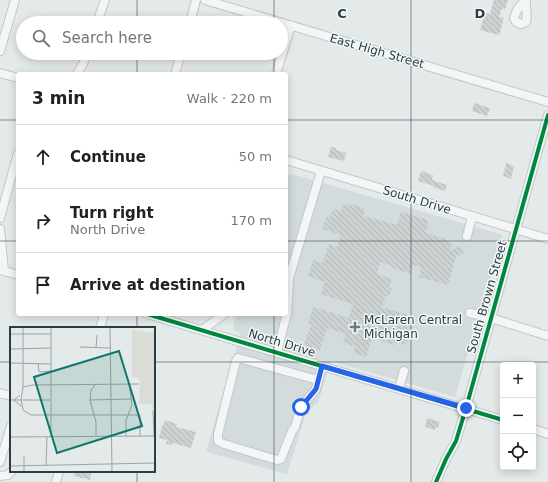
<!DOCTYPE html>
<html lang="en">
<head>
<meta charset="utf-8">
<style>
  body { margin:0; font-family:"DejaVu Sans",sans-serif; background:#f2f2f2; color:#202124 }
  .controls { position:absolute; right:12px; bottom:12px; display:grid; overflow:hidden; border-radius:4px; box-shadow:0 2px 10px #0003 }
  .controls button { width:36px; height:36px; display:grid; place-items:center; padding:0; border:0; border-bottom:1px solid #e0e0e0; background:#fff; color:#202124; font:20px sans-serif }
  .stop { position:absolute; width:12px; height:12px; margin:-9px; border:3px solid #2563eb; border-radius:50%; background:#fff }
  .stop.end { background:#2563eb; border-color:#fff; box-shadow:0 1px 4px #0008 }
  .list { margin:0; padding:0; list-style:none }
  h2 { display:flex; justify-content:space-between; align-items:center; height:52px; margin:0; padding:0 16px; font-size:17px }
  h2 small { font-size:13px; font-weight:400; color:#757577 }
  .list li { display:grid; grid-template-columns:26px 1fr auto; gap:12px; align-items:center; box-sizing:border-box; height:64px; padding:0 16px; border-top:1px solid #e0e0e0 }
  .list b { display:block; font-size:15px; white-space:nowrap }
  .list p { margin:0; font-size:13px; white-space:nowrap; color:#757577 }
  .list em { font-size:13px; font-style:normal; color:#757577 }
  .icon { flex:none; width:22px; height:22px; fill:none; stroke:currentColor; stroke-width:2; stroke-linecap:round; stroke-linejoin:round }
  .map { position:relative; flex:none; width:548px; height:482px; overflow:hidden }
  .search { position:absolute; background:#fff; box-shadow:0 2px 10px #0003; left:16px; top:16px; width:272px; height:44px; display:flex; align-items:center; gap:10px; box-sizing:border-box; padding:0 14px; border-radius:22px; color:#757577; font-size:15px }
  .panel { position:absolute; background:#fff; box-shadow:0 2px 10px #0003; left:16px; top:72px; width:272px; height:244px; border-radius:4px }
  .map>svg:first-child { display:block }
  .built { fill:#d3dbdc }
  .building { fill:url(#building-back-hatch) }
  .lines { fill:none; stroke-linecap:round; stroke-linejoin:round }
  .minor-casing { stroke:#c2c7c7; stroke-width:10 }
  .minor { stroke:#f3f5f6; stroke-width:8 }
  .cycleway-casing { stroke:#f2f7f8; stroke-width:6 }
  .cycleway { stroke:#00873e; stroke-width:4 }
  .route { stroke:#2563eb; stroke-width:5 }
  .grid { fill:none; stroke:#2b3f42; stroke-width:1; stroke-opacity:0.55 }
  .poi-dot { fill:#6c7a7c; stroke:#f2f7f8; stroke-width:1.5 }
  .labels { text-anchor:middle; dominant-baseline:central; stroke-width:3; stroke-linejoin:round; paint-order:stroke }
  .street-label { font-size:12px; fill:#2b3f42; stroke:#f2f7f8 }
  .poi-label { font-size:12px; fill:#2b3f42; stroke:#f2f7f8; text-anchor:start }
  .inset-road { fill:none; stroke:#9aa5a6; stroke-width:1 }
  .view { fill:#0f766e; fill-opacity:0.15; stroke:#0f766e; stroke-width:2 }
  .inset-edge { fill:none; stroke:#2b3f42; stroke-width:2 }
  .grid-label { font-size:13px; text-anchor:middle; font-weight:bold; fill:#2b3f42; stroke:#f2f7f8; stroke-width:3; stroke-linejoin:round; paint-order:stroke }
</style>
</head>
<body>
<div class="map">
<svg width="548" height="482" viewBox="0 0 548 482">
  <defs>
    <pattern id="building-back-hatch" width="6" height="6" patternUnits="userSpaceOnUse"><rect width="6" height="6" fill="#ccd1d1"/><path d="M-1 5l2 2M0 0l6 6M5-1l2 2" fill="none" stroke="#afb4b5"/></pattern>
  </defs>
  <rect width="100%" height="100%" fill="#e4e9e9"/>
  <!-- built -->
  <path class="built" d="M292,174L503,235L455,397L331,361L318,403L306,412L287,474L206,452L241,332L234,331V323L236,316L238,314H286V176Z"/>
  <!-- building -->
  <path class="building" d="M494,0H508L505,9L502,8L499,17L504,18L499,35L480,30L485,13L490,14Z
    M474,103L490,108L487,116L472,111Z
    M331,147L336,148V150L346,153L344,161L328,157Z
    M506,163L514,166L511,179L503,176Z
    M421,171L433,175L432,180L447,185L445,191L433,187L434,186L418,181Z
    M343,204L352,206V204L361,207L365,210L363,216L397,225L401,212L428,220L427,223L428,224L426,233L445,239V241L452,243L450,251L460,246L464,253L456,257L448,285L419,277L422,267L413,265L411,274L392,268V266L380,262L377,274L392,279L389,288H392L389,296L386,295L382,307L415,317L406,345L395,342L394,345L375,339L371,341L366,357L353,353L355,347L343,343L346,334L327,328L320,350L316,349L315,352L307,350L308,347L304,345L311,325L308,324L313,307L349,318L353,304L321,294L325,282L308,276L313,260L323,263L329,244L337,247L341,235L322,229L327,216L330,217L333,209L341,211Z
    M427,418L440,422L438,428L435,427V430L425,427Z
    M165,420L177,424L176,427L196,432L191,448L173,443L172,445L166,444L167,440L159,438L163,423L164,424Z
    M75,471H82L91,474L90,480L74,476Z"/>
  <g class="lines">
    <!-- minor casing -->
    <g class="minor-casing">
      <path id="minor" d="M205,0L548,102
        M525,0L517,10L514,18L516,22L521,24L526,22C528,14 525,8 526,0
        M97,23L105,0
        M190,23L196,0
        M0,51L15,0
        M0,73L18,78
        M77,74L83,64L87,53
        M175,74L181,53
        M276,74L291,25
        M286,160L548,239
        M0,218L18,153
        M0,229L4,271
        M467,236L472,217
        M1,270L18,275
        M470,313L491,318L548,336
        M147,314L503,420
        M100,328L104,314
        M202,330L224,314
        M277,352L287,313L289,278L321,171
        M318,380L238,358L236,361L218,434V441L224,444L277,460L281,459L292,431L295,427L301,407L316,389L322,366
        M399,388L404,371
        M0,394V393L11,396
        M533,429L548,434
        M0,462L11,426
        M0,476L8,475L12,471
        M56,482L59,471
        M436,482L446,459L456,441L466,408L548,115"/>
    </g>
    <!-- minor -->
    <use href="#minor" class="minor"/>
    <!-- cycleway casing -->
    <g class="cycleway-casing">
      <path id="cycleway" d="M147,314L503,420
        M436,482L446,459L456,441L466,408L548,115"/>
    </g>
    <!-- cycleway -->
    <use href="#cycleway" class="cycleway"/>
  </g>
  <g class="lines">
    <!-- route -->
    <path class="route" d="M301,407L316,389L322,366L466,408"/>
  </g>
  <!-- grid -->
  <path class="grid" d="M137,0V23M274,0V23M411,0V482M137,53V74M274,53V74M0,120H18M286,120H548M0,241H18M286,241H548M137,314V328M274,314V482M0,362H11M154,362H548M137,471V482"/>
  <!-- markers -->
  <path class="poi-dot" d="M353 321h4v4h4v4h-4v4h-4v-4h-4v-4h4z"/>
  <g class="labels">
    <!-- street labels -->
    <g class="street-label">
      <text transform="translate(377 51) rotate(16)">East High Street</text>
      <text transform="translate(417 200) rotate(17)">South Drive</text>
      <text transform="translate(487 297) rotate(-74)">South Brown Street</text>
      <text transform="translate(282 343) rotate(17)">North Drive</text>
    </g>
    <!-- poi labels -->
    <g class="poi-label">
      <text x="364" y="320">McLaren Central<tspan x="364" dy="14">Michigan</tspan></text>
    </g>
  </g>
  <!-- overview -->
  <g transform="translate(10 327)">
    <rect width="145" height="145" fill="#e4e9e9"/>
    <path d="M138,51H145V81L142,82V77H129L130,56Z" fill="#d9ddd5"/>
    <path d="M122,3L144,6V51H138L133,56H130L129,51L122,50Z" fill="#d9ddd5"/>
    <path class="inset-road" d="M13,0V60M41,0V110M100,0L102,145M0,7H41M70,20L100,21M86,21L87,8M0,22L41,21M0,36L41,37M28,36L29,45L41,44M129,57L23,58L13,60L11,73L13,83L21,88H130V109M85,58L81,63L80,73L86,95V109M10,68L4,73L11,79M0,73H40M80,73L122,72M143,83L144,109M116,109V93L122,78L119,57M0,110L145,109M14,129V145M0,139L145,136M36,139L37,110"/>
    <path class="view" d="M109,24L132,99L47,126L24,50Z"/>
    <rect width="145" height="145" class="inset-edge"/>
  </g>
  <g class="grid-label">
    <text x="342" y="18">C</text>
    <text x="480" y="18">D</text>
  </g>
</svg>
<div class="controls">
<button>+</button>
<button>−</button>
<button><svg class="icon" aria-label="locate" viewBox="0 0 24 24"><circle cx="12" cy="12" r="6"/><path d="M12 2v4M12 18v4M2 12h4M18 12h4"/></svg></button>
</div>
<div class="stop" style="left:301px;top:407px"></div>
<div class="stop end" style="left:466px;top:408px"></div>
<div class="search"><svg class="icon" aria-label="search" viewBox="0 0 24 24"><circle cx="10" cy="10" r="6"/><path d="M15 15l6 6"/></svg>Search here</div>
<section class="panel">
<h2>3 min<small>Walk · 220 m</small></h2>
<ul class="list">
<li><svg class="icon" aria-label="ahead" viewBox="0 0 24 24"><path d="M12 20V5M6 11l6-6 6 6"/></svg><div><b>Continue</b></div><em>50 m</em></li>
<li><svg class="icon" aria-label="right" viewBox="0 0 24 24"><path d="M7 20v-9h11M14 6l5 5-5 5"/></svg><div><b>Turn right</b><p>North Drive</p></div><em>170 m</em></li>
<li><svg class="icon" aria-label="arrive" viewBox="0 0 24 24"><path d="M6 21V4h12l-3 4 3 4H6"/></svg><div><b>Arrive at destination</b></div></li>
</ul>
</section>
</div>
</body>
</html>
